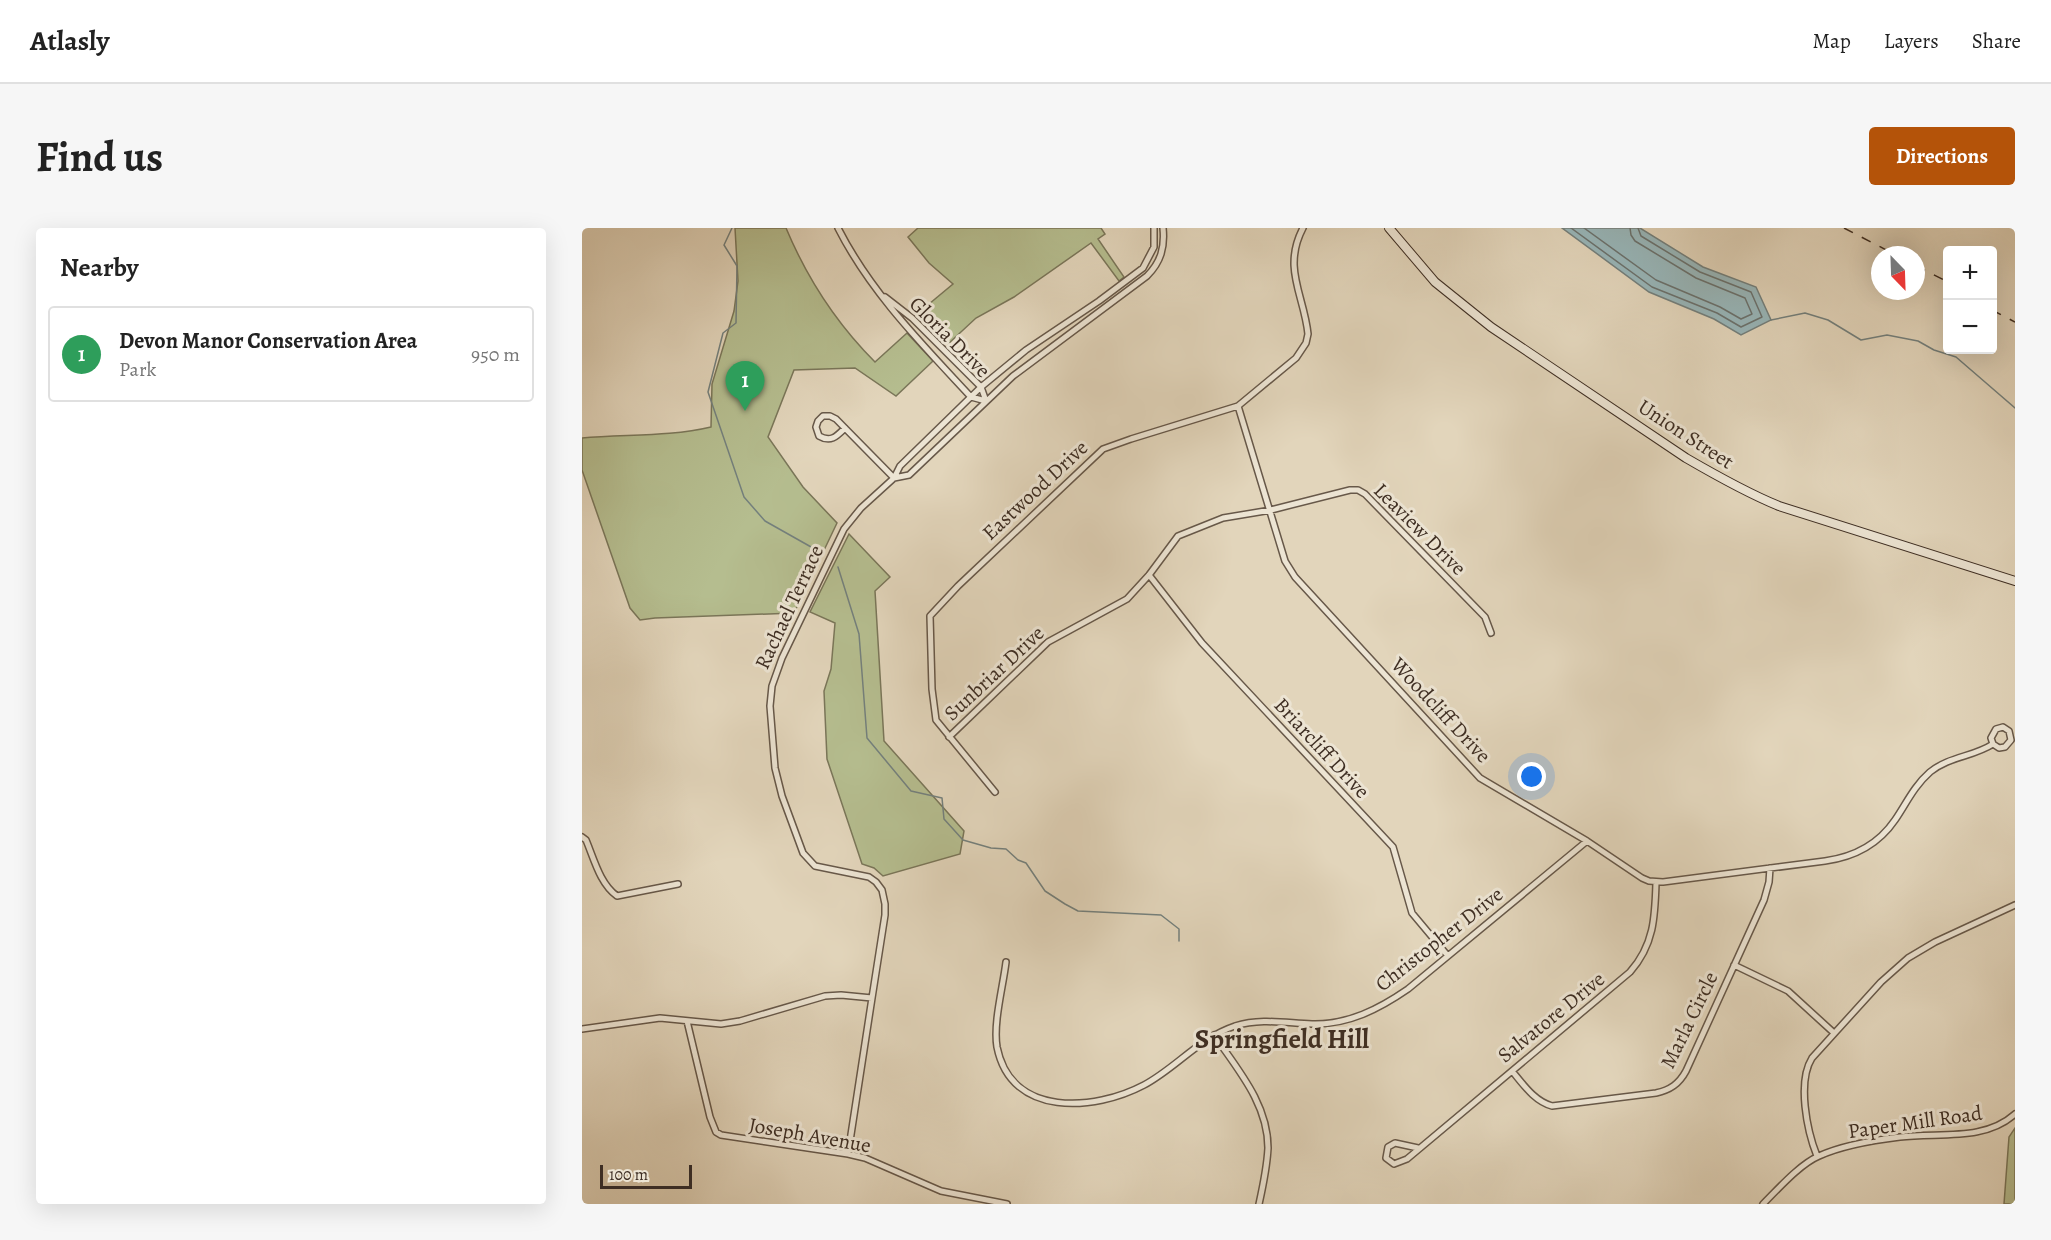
<!DOCTYPE html>
<html lang="en">
<head>
<meta charset="utf-8">
<style>
  body { margin:0; font-family:Alegreya,serif; background:#f6f6f6; color:#222 }
  .controls { position:absolute; right:18px; top:18px; display:grid; overflow:hidden; border-radius:6px; box-shadow:0 6px 24px #0002 }
  .controls button { width:54px; height:54px; display:grid; place-items:center; padding:0; border:0; border-bottom:2px solid #e0e0e0; background:#fff; color:#222; font:30px sans-serif }
  .compass { position:absolute; left:1289px; top:18px; width:54px; height:54px; border-radius:50%; background:#fff; box-shadow:0 6px 24px #0002; rotate:157deg }
  .scale { position:absolute; left:18px; bottom:15px; width:92px; box-sizing:border-box; padding-left:6px; border:3px solid #3e2e23; border-top:0; font-size:16px; line-height:21px; white-space:nowrap; color:#3e2e23; -webkit-text-stroke:4px #ece4d3; paint-order:stroke }
  .you { position:absolute; left:950px; top:549px; width:21px; height:21px; margin:-15px; border:4px solid #fff; border-radius:50%; background:#1a73e8; box-shadow:0 0 0 9px #1a73e833 }
  .badge { display:grid; place-items:center; width:39px; height:39px; border-radius:50%; background:#b45309; color:#fff; font-size:20px; font-weight:700 }
  .pin { position:absolute; translate:-50% -50px; filter:drop-shadow(0 2px 3px #0008) }
  .pin::after { content:''; position:absolute; top:32px; width:21px; height:18px; background:inherit; clip-path:polygon(0 0,100% 0,50% 100%) }
  .list { margin:0; padding:0; list-style:none }
  h2 { display:flex; justify-content:space-between; align-items:center; height:78px; margin:0; padding:0 24px; font-size:26px }
  h2 small { font-size:20px; font-weight:400; color:#767676 }
  .list li { display:grid; grid-template-columns:39px 1fr auto; gap:18px; align-items:center; box-sizing:border-box; height:96px; margin:0 12px 12px; padding:0 12px; border:2px solid #e0e0e0; border-radius:6px }
  .list b { display:block; font-size:22px; white-space:nowrap }
  .list p { margin:0; font-size:20px; white-space:nowrap; color:#767676 }
  .list em { font-size:20px; font-style:normal; color:#767676 }
  .map { position:relative; flex:none; width:1433px; height:976px; overflow:hidden; border-radius:6px }
  header { display:flex; align-items:center; gap:36px; box-sizing:border-box; height:84px; padding:0 30px; background:#fff; border-bottom:2px solid #e0e0e0 }
  header strong { font-size:28px }
  nav { display:flex; gap:33px; margin-inline-start:auto; font-size:21px }
  .intro { display:flex; align-items:center; justify-content:space-between; box-sizing:border-box; height:144px; padding:0 36px }
  h1 { margin:0; font-size:42px }
  .button { padding:15px 27px; border-radius:6px; background:#b45309; color:#fff; font-size:21px; font-weight:700 }
  main { display:flex; gap:36px; padding:0 36px }
  aside { flex:1; background:#fff; border-radius:6px; box-shadow:0 6px 24px #0002 }
  .map>svg:first-child { display:block }
  .green { fill:#b5bd8f; stroke:#7a7659; stroke-width:1.5 }
  .water { fill:#98b6b9; stroke:#74807d; stroke-width:1.5 }
  .lines { fill:none; stroke-linecap:round; stroke-linejoin:round }
  .shore { stroke:#6b726e; stroke-width:1.5 }
  .stream { stroke:#74807d; stroke-width:1.5 }
  .street-casing { stroke:#675849; stroke-width:8 }
  .secondary-casing { stroke:#3e2e23; stroke-width:10 }
  .street { stroke:#ece4d3; stroke-width:5 }
  .secondary { stroke:#ece4d3; stroke-width:8 }
  .rail { stroke:#3e2e23; stroke-width:1.5; stroke-dasharray:10 10; stroke-linecap:butt }
  .labels { text-anchor:middle; dominant-baseline:central; stroke-width:6; stroke-linejoin:round; paint-order:stroke }
  .street-label { font-size:21px; fill:#3e2e23; stroke:#ece4d3 }
  .district-label { font-size:27px; font-weight:bold; fill:#3e2e23; stroke:#ece4d3 }
</style>
</head>
<body>
<header>
<strong>Atlasly</strong>
<nav><a>Map</a><a>Layers</a><a>Share</a></nav>
</header>
<div class="intro"><h1>Find us</h1><a class="button">Directions</a></div>
<main>
<aside>
<h2>Nearby<small></small></h2>
<ul class="list">
<li><span class="badge" style="background:#2e9e5b">1</span><div><b>Devon Manor Conservation Area</b><p>Park</p></div><em>950 m</em></li>
</ul>
</aside>
<div class="map">
<svg width="1433" height="976" viewBox="0 0 1433 976">
  <rect width="100%" height="100%" fill="#e2d5bb"/>
  <filter id="stains"><feTurbulence type="fractalNoise" baseFrequency=".00333" numOctaves="4"/><feColorMatrix values="0 0 0 0 .2 0 0 0 0 .09 0 0 0 0 .02 0 0 0 .5 -.17"/></filter>
  <radialGradient id="worn" r=".72"><stop offset=".6" stop-color="#630" stop-opacity="0"/><stop offset="1" stop-color="#630" stop-opacity=".3"/></radialGradient>
  <!-- green -->
  <path class="green" d="M153,0H204C225,50 255,96 293,134L325,105L351,133L314,168L273,140L212,142L186,209L221,259L255,295L212,385L73,390L58,392L48,380L0,242V210C43,206 87,209 129,199L130,156L152,83L156,53Z
    M336,0H519L523,6L516,11L542,49L537,53L509,15L432,69L394,90L366,116L335,86L371,56L347,35L326,9Z
    M267,306L308,349L293,363L302,513L382,603L378,626L301,648L292,640L280,636L245,531L242,463L249,441L253,395L228,384Z
    M1433,900V976H1422L1427,909Z"/>
  <!-- water -->
  <path class="water" d="M980,0H1058L1121,39L1174,59L1189,92L1159,107L1132,91L1067,64Z"/>
  <g class="lines">
    <!-- shore -->
    <path class="shore" d="M989,0L1070,59L1135,85L1159,99L1180,89L1169,64L1118,44L1059,8L1056,0
      M1002,0L1074,52L1138,79L1159,91L1170,86L1163,70L1114,50L1053,13L1049,7L1048,0"/>
    <!-- stream -->
    <path class="stream" d="M150,0L142,17L155,38L154,95L141,105L126,164L162,269L183,293L238,324
      M1189,92L1223,85L1246,92L1279,112L1305,107L1336,113L1352,122L1374,129L1433,180
      M256,339L277,406L285,510L329,563L360,570L362,591L381,612L409,620L424,621L436,632L444,635L463,663L483,676L496,683L579,687L597,701V713"/>
    <!-- street casing -->
    <g class="street-casing">
      <path id="street" d="M256,0C289,65 340,116 389,169L404,173
        M303,69L330,90L399,159L404,173
        M656,178L703,333L713,349L898,550L1005,613L1060,650L1067,653L1081,654L1243,633C1272,629 1296,617 1313,592C1324,576 1332,558 1348,544C1368,528 1391,529 1411,516L1417,520L1423,519L1429,512L1427,503L1421,499L1414,501L1409,510L1411,516
        M263,200C255,208 249,215 237,208L234,199L236,193L241,188H248L254,191L312,250
        M312,250L327,247L431,148L565,48C579,34 583,19 581,0
        M567,347L620,415L811,619L830,685L866,728
        M367,509L466,414L545,371L567,347L596,308L641,290L689,282L768,262H776L783,266L903,389L909,405
        M413,564L354,492L350,461L348,388L376,358L521,221L549,211L656,178L714,130L724,115L726,106C722,67 700,40 721,0
        M0,609L4,612C12,631 18,656 35,668L96,656
        M424,734C421,759 411,795 415,819C429,890 513,883 562,857C594,840 617,810 653,798C679,790 703,795 730,796C766,797 797,781 826,761L1005,613
        M1152,737L1206,763L1252,805
        M290,770L303,687V676L300,662L294,654L287,649L233,638L221,625L200,568L193,540L188,478L190,458L200,430L262,301L279,280L312,250L318,238L399,159L444,122L517,73L561,40L572,19V0
        M105,793L128,889L134,904L139,907L266,926L283,930L359,963L425,976
        M0,801L78,790L139,796L158,793L243,768L259,767L290,770L266,926
        M632,807C656,842 686,876 686,920C685,939 681,958 677,976
        M930,843C941,856 952,873 970,878L1074,865C1088,862 1097,856 1104,843L1182,672L1187,654L1188,640
        M836,920L813,915L806,919L804,930L812,936L825,931L1048,744C1072,717 1073,689 1074,655
        M1235,928C1225,903 1215,854 1230,830L1299,754L1326,730L1353,714L1433,677
        M1181,976C1196,961 1218,936 1237,928C1259,918 1293,912 1318,909C1356,904 1402,914 1433,886"/>
    </g>
    <!-- secondary casing -->
    <g class="secondary-casing">
      <path id="secondary" d="M807,0L853,54L909,99L1104,230C1135,248 1165,265 1197,278L1433,353"/>
    </g>
    <!-- street -->
    <use href="#street" class="street"/>
    <!-- secondary -->
    <use href="#secondary" class="secondary"/>
    <!-- rail -->
    <path class="rail" d="M1262,0L1314,27
      M1334,38L1366,54
      M1410,82L1433,94"/>
  </g>
  <g class="labels">
    <!-- street labels -->
    <g class="street-label">
      <text transform="translate(368 109) rotate(45)">Gloria Drive</text>
      <text transform="translate(1104 206) rotate(33)">Union Street</text>
      <text transform="translate(453 262) rotate(-43)">Eastwood Drive</text>
      <text transform="translate(838 301) rotate(45)">Leaview Drive</text>
      <text transform="translate(207 379) rotate(-65)">Rachael Terrace</text>
      <text transform="translate(412 445) rotate(-43)">Sunbriar Drive</text>
      <text transform="translate(859 482) rotate(47)">Woodcliff Drive</text>
      <text transform="translate(740 520) rotate(47)">Briarcliff Drive</text>
      <text transform="translate(857 711) rotate(-38)">Christopher Drive</text>
      <text transform="translate(969 789) rotate(-39)">Salvatore Drive</text>
      <text transform="translate(1107 792) rotate(-64)">Marla Circle</text>
      <text transform="translate(1333 894) rotate(-8)">Paper Mill Road</text>
      <text transform="translate(228 907) rotate(10)">Joseph Avenue</text>
    </g>
    <!-- district labels -->
    <g class="district-label">
      <text x="700" y="811">Springfield Hill</text>
    </g>
  </g>
  <rect width="100%" height="100%" filter="url(#stains)"/>
  <rect width="100%" height="100%" fill="url(#worn)"/>
</svg>
<div class="controls">
<button>+</button>
<button>−</button>
</div>
<svg class="compass" viewBox="-18 -18 36 36"><path d="M0-13l5 13h-10z" fill="#e53935"/><path d="M0 13l5-13h-10z" fill="#767676"/></svg>
<div class="scale">100 m</div>
<div class="you"></div>
<div class="pin badge" style="left:163px;top:183px;background:#2e9e5b">1</div>
</div>
</main>
</body>
</html>
